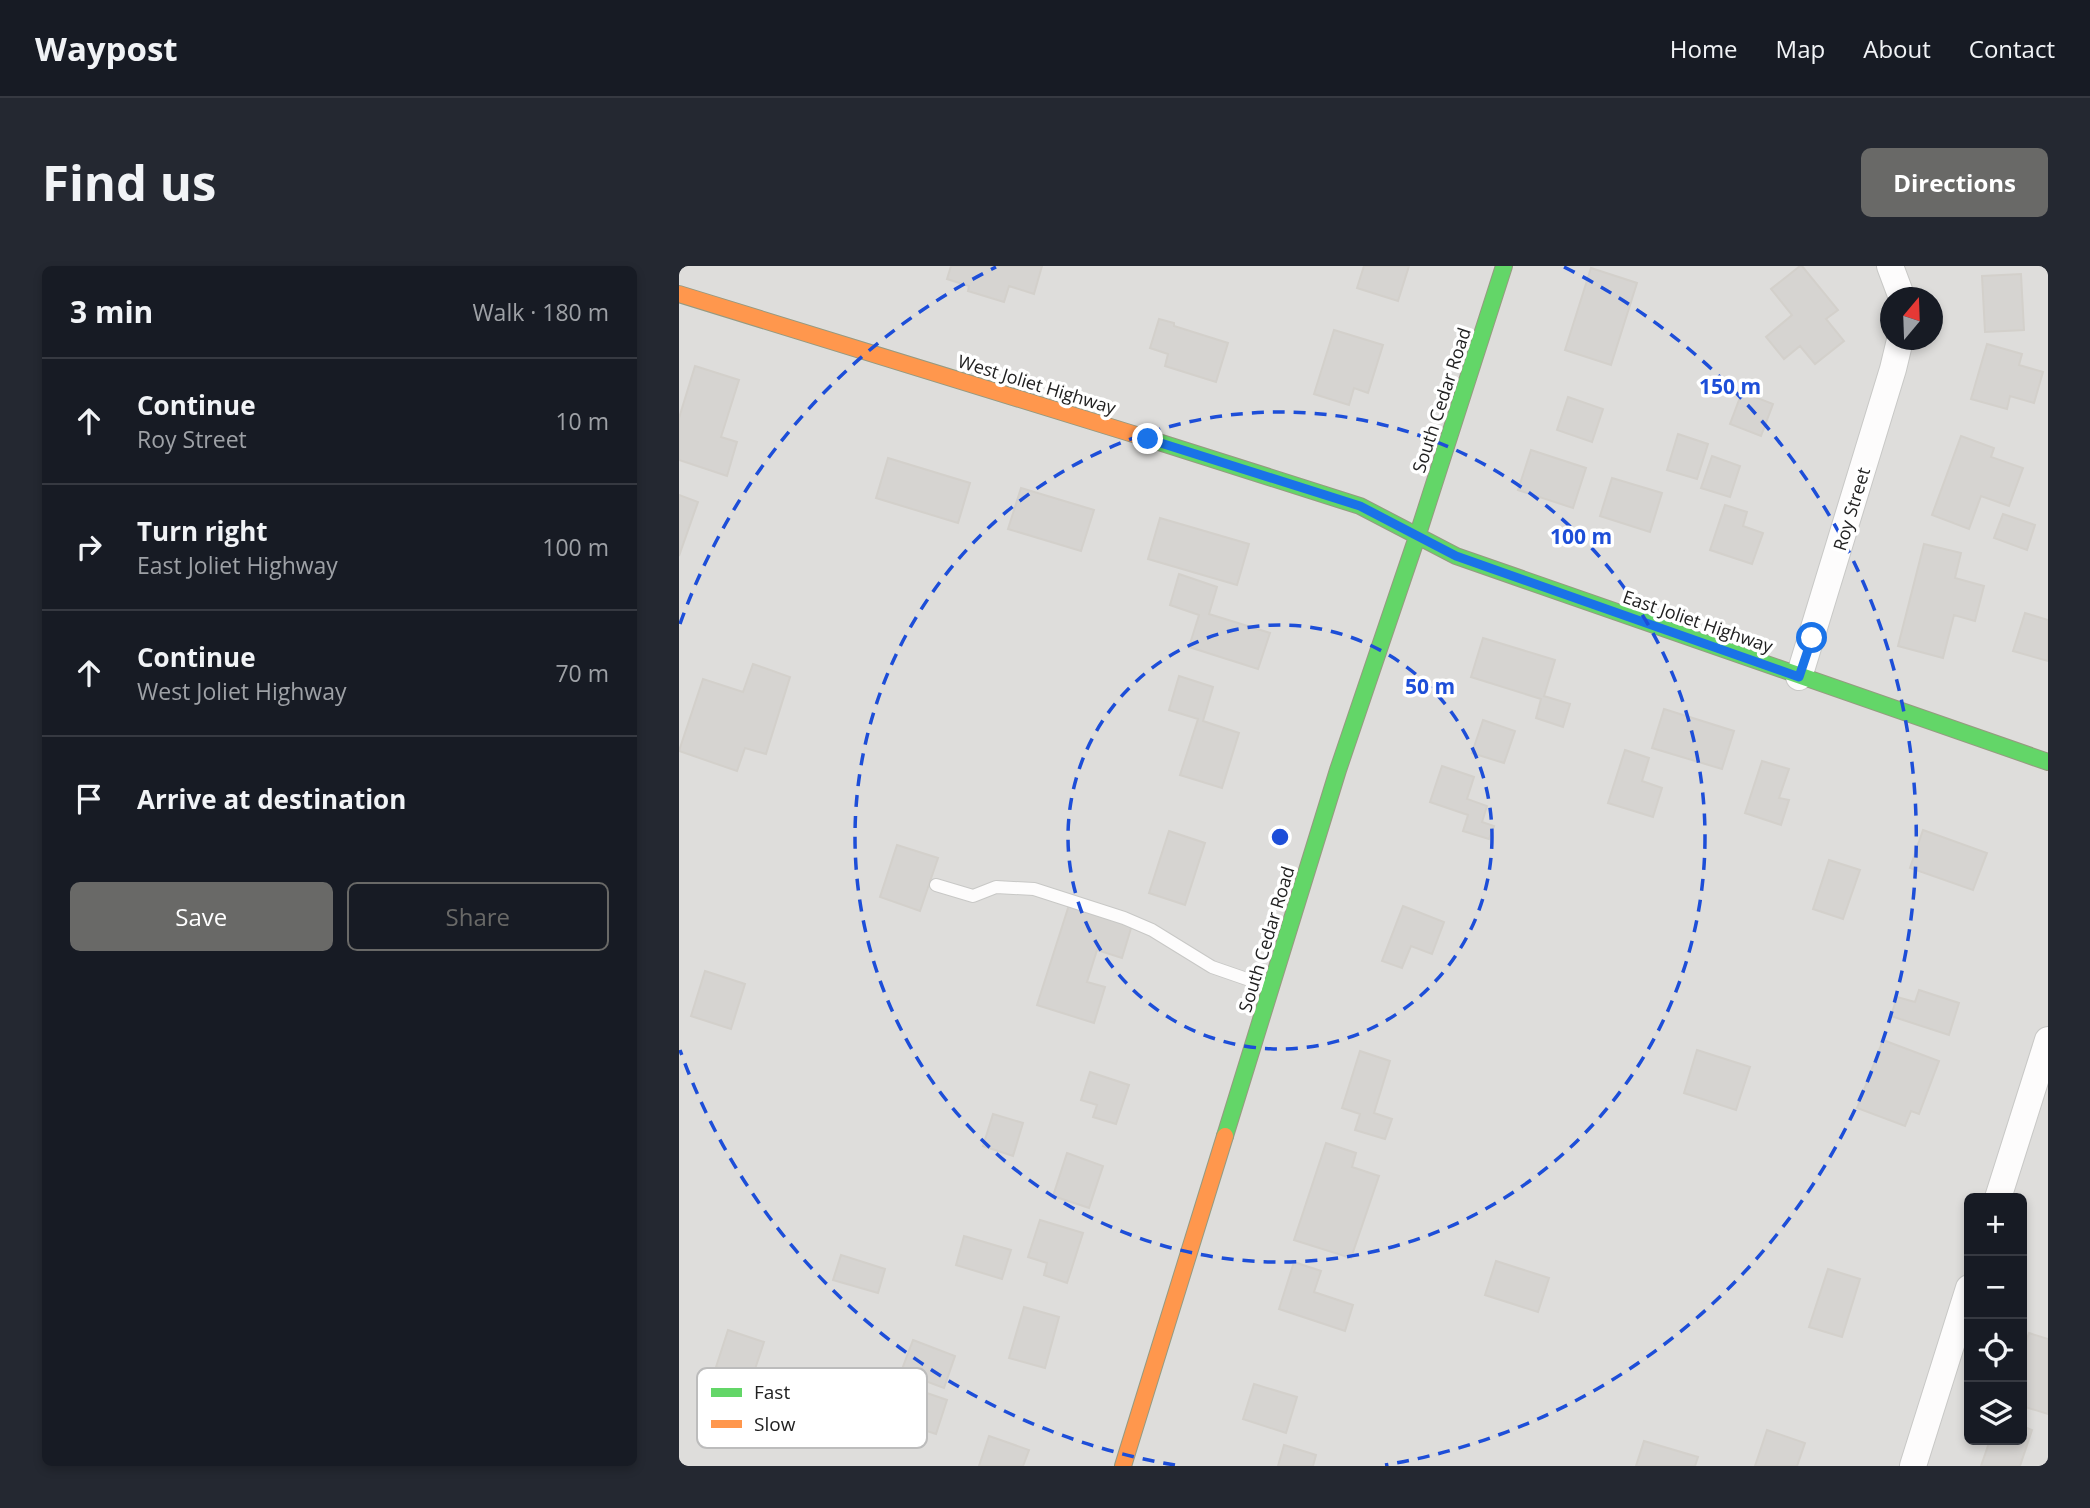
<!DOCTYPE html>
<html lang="en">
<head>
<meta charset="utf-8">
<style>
  body { margin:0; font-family:"Open Sans",sans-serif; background:#242831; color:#f1f3f6 }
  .controls { position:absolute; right:21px; bottom:21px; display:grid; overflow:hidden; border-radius:10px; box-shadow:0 4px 10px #0003 }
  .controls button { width:63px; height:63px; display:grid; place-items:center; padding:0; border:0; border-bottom:2px solid #363941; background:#171b24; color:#f1f3f6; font:35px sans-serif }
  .compass { position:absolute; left:1201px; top:21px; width:63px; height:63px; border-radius:50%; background:#171b24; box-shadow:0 4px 10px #0003; rotate:19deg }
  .stop { position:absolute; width:21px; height:21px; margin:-16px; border:5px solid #1a73e8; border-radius:50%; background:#fff }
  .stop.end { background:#1a73e8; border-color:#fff; box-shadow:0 2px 7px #0008 }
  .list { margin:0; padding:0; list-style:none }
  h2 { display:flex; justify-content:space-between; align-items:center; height:91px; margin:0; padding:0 28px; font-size:30px }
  h2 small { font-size:23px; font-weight:400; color:#9ea1a6 }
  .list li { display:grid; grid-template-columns:46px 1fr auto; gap:21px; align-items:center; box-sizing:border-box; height:126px; padding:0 28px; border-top:2px solid #363941 }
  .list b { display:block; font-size:26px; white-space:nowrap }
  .list p { margin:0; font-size:23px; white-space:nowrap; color:#9ea1a6 }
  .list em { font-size:23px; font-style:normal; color:#9ea1a6 }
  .actions { display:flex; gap:14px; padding:21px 28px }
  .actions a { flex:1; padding:16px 0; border:2px solid #696967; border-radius:10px; text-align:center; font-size:24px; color:#696967 }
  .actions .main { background:#696967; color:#fff }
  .icon { flex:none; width:38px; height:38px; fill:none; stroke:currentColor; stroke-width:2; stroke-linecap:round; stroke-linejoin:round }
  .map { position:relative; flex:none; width:1369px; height:1200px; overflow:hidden; border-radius:10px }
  header { display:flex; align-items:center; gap:42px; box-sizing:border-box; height:98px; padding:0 35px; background:#171b24; border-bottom:2px solid #363941 }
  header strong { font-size:33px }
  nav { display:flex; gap:38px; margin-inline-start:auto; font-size:24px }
  .intro { display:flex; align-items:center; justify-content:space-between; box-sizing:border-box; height:168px; padding:0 42px }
  h1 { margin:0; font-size:49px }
  .button { padding:18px 32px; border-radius:10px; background:#696967; color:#fff; font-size:24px; font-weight:700 }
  main { display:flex; gap:42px; padding:0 42px }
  aside { flex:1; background:#171b24; border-radius:10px; box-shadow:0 4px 10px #0003 }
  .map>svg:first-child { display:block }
  .residential { fill:#dedddb; fill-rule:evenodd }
  .building { fill:#d6d4d1; stroke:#d3d0cb; stroke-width:2 }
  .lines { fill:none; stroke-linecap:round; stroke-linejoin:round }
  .lane-casing { stroke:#c8c8c6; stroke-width:14 }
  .street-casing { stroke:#c8c8c6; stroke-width:28 }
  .fast-casing { stroke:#969a80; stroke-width:18 }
  .slow-casing { stroke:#969a80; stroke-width:18 }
  .lane { stroke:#fdfcfc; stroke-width:12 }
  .street { stroke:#fdfcfc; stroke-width:26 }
  .fast { stroke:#63d668; stroke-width:16 }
  .slow { stroke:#ff974d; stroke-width:16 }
  .route { stroke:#1a73e8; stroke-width:9 }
  .ring { fill:none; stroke:#1d4ed8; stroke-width:3.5; stroke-dasharray:12 9 }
  .labels { text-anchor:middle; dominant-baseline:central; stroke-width:7; stroke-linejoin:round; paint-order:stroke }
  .street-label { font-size:18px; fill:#212121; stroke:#fff }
  .key { fill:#fff; stroke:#bcbcbc; stroke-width:2 }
  .key-label { font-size:19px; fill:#212121 }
  .centre { fill:#1d4ed8; stroke:#fff; stroke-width:3.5 }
  .ring-label { font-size:21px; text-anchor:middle; font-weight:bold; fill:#1d4ed8; stroke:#fff; stroke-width:7; stroke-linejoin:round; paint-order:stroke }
</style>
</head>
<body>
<header>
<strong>Waypost</strong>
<nav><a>Home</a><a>Map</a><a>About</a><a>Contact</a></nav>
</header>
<div class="intro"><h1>Find us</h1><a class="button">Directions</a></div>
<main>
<aside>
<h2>3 min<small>Walk · 180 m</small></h2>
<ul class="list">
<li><svg class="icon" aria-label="ahead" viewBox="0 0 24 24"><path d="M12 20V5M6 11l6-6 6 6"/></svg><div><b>Continue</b><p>Roy Street</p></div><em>10 m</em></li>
<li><svg class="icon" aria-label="right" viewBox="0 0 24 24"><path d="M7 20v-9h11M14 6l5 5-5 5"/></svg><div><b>Turn right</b><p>East Joliet Highway</p></div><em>100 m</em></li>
<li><svg class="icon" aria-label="ahead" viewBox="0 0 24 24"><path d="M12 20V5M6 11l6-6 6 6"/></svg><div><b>Continue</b><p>West Joliet Highway</p></div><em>70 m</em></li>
<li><svg class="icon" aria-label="arrive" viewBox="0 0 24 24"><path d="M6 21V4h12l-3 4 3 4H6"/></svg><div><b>Arrive at destination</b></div></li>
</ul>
<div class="actions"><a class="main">Save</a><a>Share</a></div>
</aside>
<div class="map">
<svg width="1369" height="1200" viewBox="0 0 1369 1200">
  <rect width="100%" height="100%" fill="#efeeea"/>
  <!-- residential -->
  <path class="residential" d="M0,0H1369V1200H0ZM1212,32H1254V74H1212ZM1290,932H1343V1174H1290Z"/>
  <!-- building -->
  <path class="building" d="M272,0H363L355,28L330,20L325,36L289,25L290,20L268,13Z
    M685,0H730L719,35L678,22Z
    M1121,0H1123L1159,44L1147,53L1165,75L1136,98L1121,80L1105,93L1087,71L1113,49L1092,23Z
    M912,2L958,17L932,99L886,84Z
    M1342,8L1345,64L1306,66L1303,10Z
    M480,53L495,57V60L549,77L537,116L486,100L489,88L471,82Z
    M655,64L704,79L689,127L675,122L670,139L635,128Z
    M1308,78L1343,88L1340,99L1364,106L1355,137L1331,130L1328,143L1292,133Z
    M16,100L60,114L42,171L58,176L48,210L0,194V152Z
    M1063,126L1094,138L1082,170L1051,158Z
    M889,131L924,143L913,176L878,164Z
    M999,168L1029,178L1018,213L988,204Z
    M1282,170L1315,182L1312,191L1344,202L1330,240L1302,230L1290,263L1253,249Z
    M852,184L907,202L894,242L839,224Z
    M1033,190L1061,200L1051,231L1022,222Z
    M209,192L291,217L279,257L197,232Z
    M933,212L983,227L971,266L921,250Z
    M342,222L415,244L402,285L329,263Z
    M0,229L19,236L0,290Z
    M1046,239L1068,246L1064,260L1084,267L1073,298L1031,284Z
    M1324,248L1356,259L1348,284L1315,272Z
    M481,252L570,278L558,319L469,293Z
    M1245,278L1282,287L1276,312L1305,320L1296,355L1275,349L1264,392L1219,380Z
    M500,308L538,321L530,348L591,367L579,403L510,381L520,349L491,339Z
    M1346,347L1369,354V395L1334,385Z
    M804,372L876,394L865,430L891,438L884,461L857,452L862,433L792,411Z
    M74,398L111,411L87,488L66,482L58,505L0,485L24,413L64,426Z
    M500,410L534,421L524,455L560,467L543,522L501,509L519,453L490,444Z
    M985,443L1055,465L1043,503L973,482Z
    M804,454L836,465L825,497L793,487Z
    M946,484L970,492L963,515L983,522L974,551L929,537Z
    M1083,495L1110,503L1100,532L1110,534L1102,559L1066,547Z
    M763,500L795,511L788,533L808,540L803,556L815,560L810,573L784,565L789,549L751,536Z
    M1244,564L1308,587L1294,624L1231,602Z
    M490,565L526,577L506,639L470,627Z
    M218,579L259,592L241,645L201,631Z
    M1150,594L1181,604L1164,653L1134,643Z
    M390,639L453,659L443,692L418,684L408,716L426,721L415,757L358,739Z
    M724,640L765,656L753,688L732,680L723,702L703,695Z
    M26,705L66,718L52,763L12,750Z
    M1240,724L1280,737L1270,769L1212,750L1218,731L1236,736Z
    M1204,774L1260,795L1240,848L1232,845L1226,860L1178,842Z
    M1018,784L1071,801L1057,844L1005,827Z
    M681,785L711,795L695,847L713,853L706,873L676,864L681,848L663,842Z
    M411,806L450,819L437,858L414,851L418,839L402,834Z
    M314,848L344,857L334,890L304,880Z
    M647,877L677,887L673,901L700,910L672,992L615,974Z
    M388,887L424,900L410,942L374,930Z
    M361,954L404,967L388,1017L365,1009L368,997L349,991Z
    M285,970L332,984L323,1013L277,999Z
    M162,989L206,1003L199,1027L154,1014Z
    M817,995L870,1012L859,1046L806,1029Z
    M615,996L642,1005L635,1026L674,1039L666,1065L600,1043Z
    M1149,1003L1181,1013L1163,1071L1130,1061Z
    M345,1041L380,1051L366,1102L330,1092Z
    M49,1064L85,1076L73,1112L37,1101Z
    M1350,1067L1369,1073V1148L1343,1140V1089Z
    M234,1074L276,1090L265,1122L222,1106Z
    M207,1113L268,1134L257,1168L196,1148Z
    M575,1118L618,1131L607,1167L564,1153Z
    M1343,1160L1353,1164L1341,1200H1302L1311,1174H1343Z
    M1088,1164L1126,1177L1118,1200H1076Z
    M310,1170L350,1184L344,1200H300Z
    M965,1175L1019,1191L1016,1200H957Z
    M605,1179L637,1189L634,1200H599Z"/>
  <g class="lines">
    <!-- lane casing -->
    <g class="lane-casing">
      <path id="lane" d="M257,619L294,630L317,621L355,623L445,652L473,664L533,701L588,720"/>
    </g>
    <!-- street casing -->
    <g class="street-casing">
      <path id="street" d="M1211,0L1223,32
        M1120,411L1214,103L1221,74
        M1319,932L1369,774
        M1234,1200L1290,1022"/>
    </g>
    <!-- fast casing -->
    <g class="fast-casing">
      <path id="fast" d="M467,172L681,240L777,290L1369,496
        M546,870L659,504L738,271L825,0"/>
    </g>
    <!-- slow casing -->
    <g class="slow-casing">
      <path id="slow" d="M0,28L467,172
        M444,1200L546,870"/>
    </g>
    <!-- lane -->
    <use href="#lane" class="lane"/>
    <!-- street -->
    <use href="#street" class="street"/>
    <!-- fast -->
    <use href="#fast" class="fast"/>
    <!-- slow -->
    <use href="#slow" class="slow"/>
  </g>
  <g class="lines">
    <!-- route -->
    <path class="route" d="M469,173L681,240L777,290L1120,411L1133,372"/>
  </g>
  <!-- distance rings -->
  <g class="ring">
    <circle cx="601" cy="571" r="212"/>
    <circle cx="601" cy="571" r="425"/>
    <path d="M496 1199A637 637 0 0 1 1 784M1 358A637 637 0 0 1 317 1M885 1A637 637 0 0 1 706 1199"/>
  </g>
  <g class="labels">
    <!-- street labels -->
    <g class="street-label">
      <text transform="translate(358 118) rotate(17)">West Joliet Highway</text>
      <text transform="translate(762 134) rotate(-72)">South Cedar Road</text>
      <text transform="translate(1172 243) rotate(-73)">Roy Street</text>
      <text transform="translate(1019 355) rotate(19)">East Joliet Highway</text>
      <text transform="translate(587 673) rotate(-73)">South Cedar Road</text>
    </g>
  </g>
  <!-- legend -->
  <rect x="18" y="1102" width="230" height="80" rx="10" class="key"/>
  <rect x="32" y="1122" width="31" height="9" fill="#63d668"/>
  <rect x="32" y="1154" width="31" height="8" fill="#ff974d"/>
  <g class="key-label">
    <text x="75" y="1133">Fast</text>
    <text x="75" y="1165">Slow</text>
  </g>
  <circle cx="601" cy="571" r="10" class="centre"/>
  <g class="ring-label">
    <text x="1051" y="128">150 m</text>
    <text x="902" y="278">100 m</text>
    <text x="751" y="428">50 m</text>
  </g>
</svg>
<div class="controls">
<button>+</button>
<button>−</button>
<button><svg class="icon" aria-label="locate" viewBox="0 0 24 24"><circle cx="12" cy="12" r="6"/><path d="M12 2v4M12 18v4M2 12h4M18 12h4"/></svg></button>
<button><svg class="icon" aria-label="layers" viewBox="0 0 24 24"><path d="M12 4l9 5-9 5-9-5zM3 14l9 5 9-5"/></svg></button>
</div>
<svg class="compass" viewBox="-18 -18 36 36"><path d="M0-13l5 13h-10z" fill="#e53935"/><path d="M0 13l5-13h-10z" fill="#9ea1a6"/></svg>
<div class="stop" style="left:1133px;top:372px"></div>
<div class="stop end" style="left:469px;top:173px"></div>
</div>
</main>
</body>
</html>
